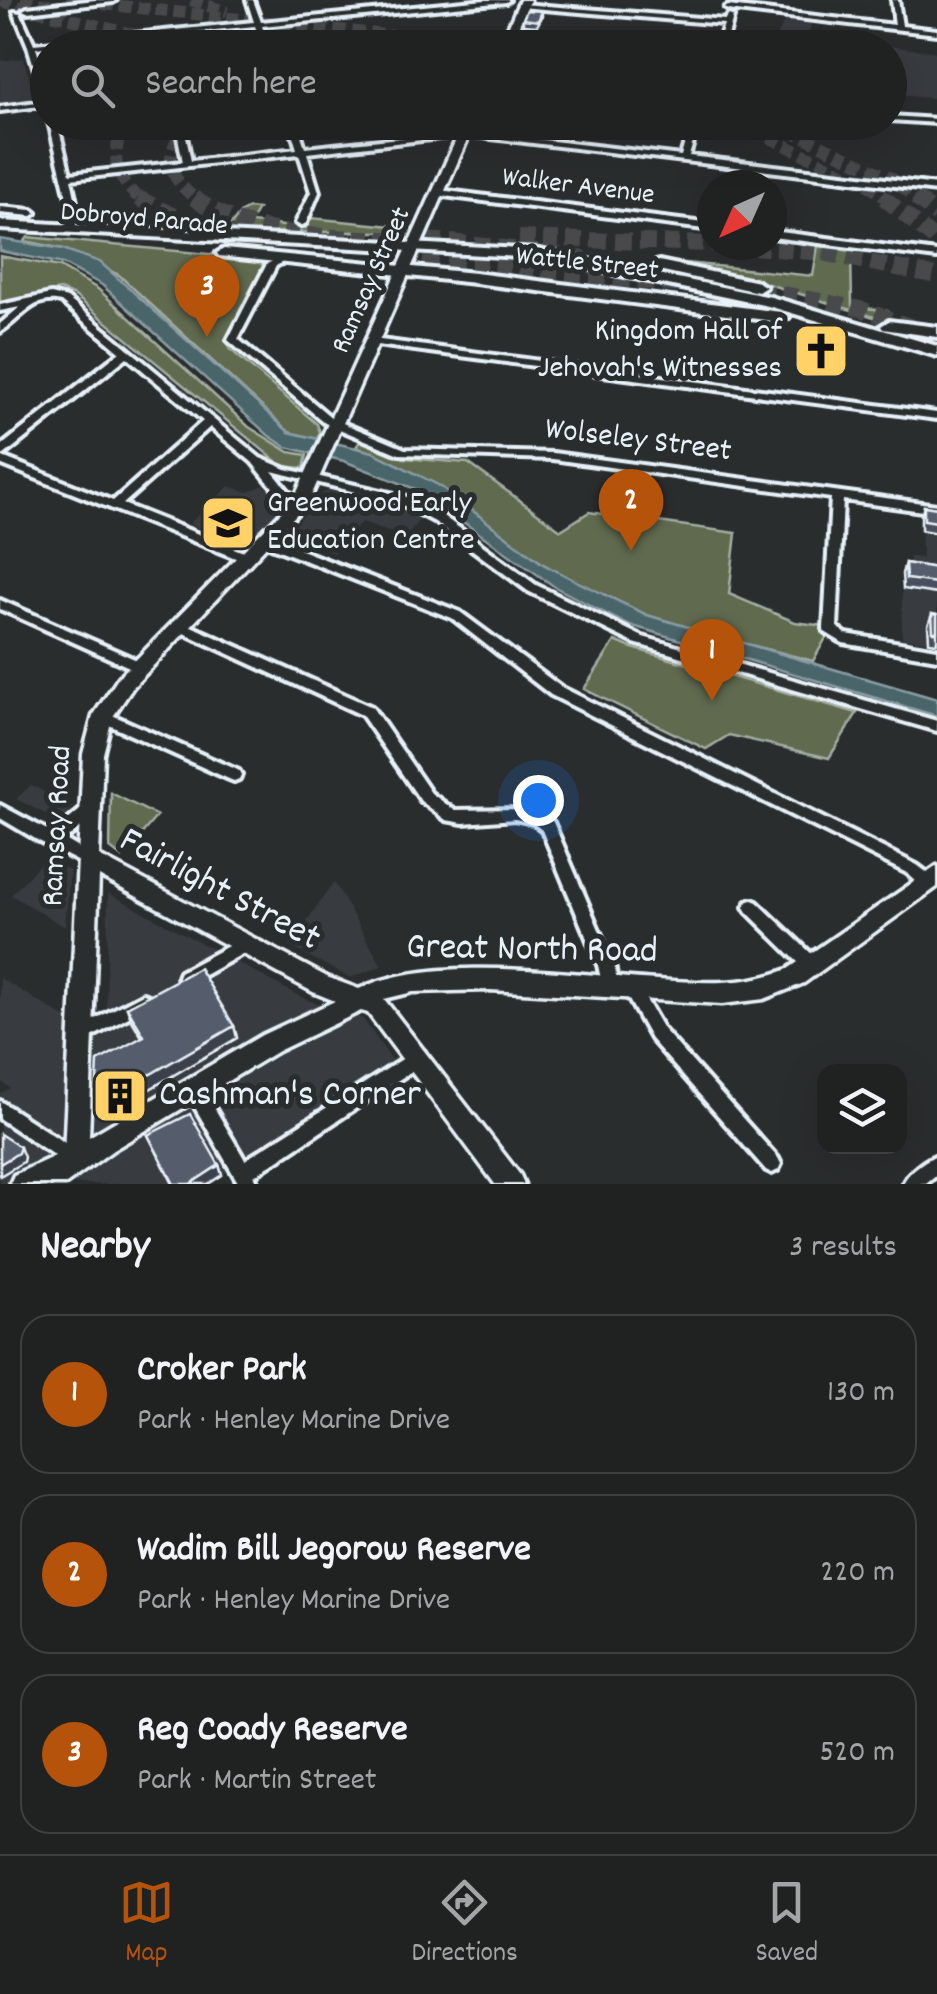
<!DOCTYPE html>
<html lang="en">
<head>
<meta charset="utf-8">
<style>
  body { margin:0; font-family:Dekko,sans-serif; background:#2d2f2f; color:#f1f3f6 }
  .controls { position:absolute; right:30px; bottom:30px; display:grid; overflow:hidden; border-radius:20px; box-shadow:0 10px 40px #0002 }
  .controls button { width:90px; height:90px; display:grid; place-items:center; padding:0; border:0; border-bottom:2px solid #3d3f40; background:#202222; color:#f1f3f6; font:50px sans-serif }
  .compass { position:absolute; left:697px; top:170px; width:90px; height:90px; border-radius:50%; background:#202222; box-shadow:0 10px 40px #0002; rotate:225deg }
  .you { position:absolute; left:538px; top:800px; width:35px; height:35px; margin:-25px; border:8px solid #fff; border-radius:50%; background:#1a73e8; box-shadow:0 0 0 15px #1a73e833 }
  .badge { display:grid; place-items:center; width:65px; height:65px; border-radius:50%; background:#b45309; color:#fff; font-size:32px; font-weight:700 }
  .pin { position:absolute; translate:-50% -82px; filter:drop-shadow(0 2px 5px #0008) }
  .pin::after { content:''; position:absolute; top:52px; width:35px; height:30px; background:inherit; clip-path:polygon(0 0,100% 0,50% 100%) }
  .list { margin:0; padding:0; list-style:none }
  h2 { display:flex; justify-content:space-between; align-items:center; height:130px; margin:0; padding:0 40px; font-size:42px }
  h2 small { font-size:32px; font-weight:400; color:#a2a4a5 }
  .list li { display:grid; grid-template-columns:65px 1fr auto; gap:30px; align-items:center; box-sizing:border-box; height:160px; margin:0 20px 20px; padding:0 20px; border:2px solid #3d3f40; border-radius:30px }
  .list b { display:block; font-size:38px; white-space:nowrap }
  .list p { margin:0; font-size:32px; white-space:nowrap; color:#a2a4a5 }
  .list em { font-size:32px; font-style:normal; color:#a2a4a5 }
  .icon { flex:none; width:55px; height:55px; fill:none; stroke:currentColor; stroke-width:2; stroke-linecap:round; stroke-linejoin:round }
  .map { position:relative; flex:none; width:937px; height:1184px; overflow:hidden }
  .search { position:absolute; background:#202222; box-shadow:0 10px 40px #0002; left:30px; right:30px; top:30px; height:110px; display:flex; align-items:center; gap:25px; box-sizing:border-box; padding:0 35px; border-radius:55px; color:#a2a4a5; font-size:38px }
  .sheet { height:670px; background:#202222 }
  nav { display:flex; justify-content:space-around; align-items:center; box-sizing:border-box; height:140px; border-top:2px solid #3d3f40; background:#202222; font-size:28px; color:#a2a4a5 }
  nav a { display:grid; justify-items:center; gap:5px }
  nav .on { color:#b45309 }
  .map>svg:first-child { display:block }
  .built { fill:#373b41 }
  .green { fill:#616a50; stroke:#a4aea4; stroke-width:2.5 }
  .water { fill:#48656b; stroke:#889da3; stroke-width:2.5 }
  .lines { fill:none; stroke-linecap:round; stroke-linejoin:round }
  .highway-tunnel-far1 { stroke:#464a4c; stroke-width:12; stroke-dasharray:12 6; stroke-linecap:butt }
  .highway-tunnel { stroke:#464a4c; stroke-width:16; stroke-dasharray:16 8; stroke-linecap:butt }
  .minor-casing { stroke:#e8f1f8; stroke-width:8 }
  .major-casing { stroke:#e8f1f8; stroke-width:7 }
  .highway-casing { stroke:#e8f1f8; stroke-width:8 }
  .minor { fill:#2a2d2e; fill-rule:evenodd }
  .major { fill:#2a2d2e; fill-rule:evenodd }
  .highway { fill:#2a2d2e; fill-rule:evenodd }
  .wall { fill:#484e5d; stroke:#e8f1f8; stroke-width:2.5 }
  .shaded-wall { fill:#3b404c; stroke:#e8f1f8; stroke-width:2.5 }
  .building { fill:#545b6c; stroke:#e8f1f8; stroke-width:2.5 }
  .labels { text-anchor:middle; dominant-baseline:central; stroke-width:10; stroke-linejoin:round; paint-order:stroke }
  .far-street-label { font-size:28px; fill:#e8f1f8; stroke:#2a2d2e }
  .poi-label { font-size:32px; fill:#e8f1f8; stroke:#2a2d2e; text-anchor:end }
  .street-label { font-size:32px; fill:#e8f1f8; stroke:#2a2d2e }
  .near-street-label { font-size:38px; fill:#e8f1f8; stroke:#2a2d2e }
  .near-poi-label { font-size:38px; fill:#e8f1f8; stroke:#2a2d2e; text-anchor:start }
</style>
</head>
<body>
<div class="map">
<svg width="937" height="1184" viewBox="0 0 937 1184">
  <rect width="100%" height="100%" fill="#2a2d2e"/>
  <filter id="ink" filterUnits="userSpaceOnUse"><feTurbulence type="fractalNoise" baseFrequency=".01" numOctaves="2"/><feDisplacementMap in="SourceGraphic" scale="20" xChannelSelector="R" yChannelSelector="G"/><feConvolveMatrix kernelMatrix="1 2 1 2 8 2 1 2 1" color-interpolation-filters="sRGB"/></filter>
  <g filter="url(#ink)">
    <!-- built -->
    <path class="built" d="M786,18L812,21L808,36L937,52V99L890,94V48L771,47Z
      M24,58L35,100L0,105V61Z
      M264,485L282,506L244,545L189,524L229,486L248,492Z
      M329,491L382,501L422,517L405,537L362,522L333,553L287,535L322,493Z
      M921,517L937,519V643L902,638V572H910V557L922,558Z
      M31,785L73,807L61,822L16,799Z
      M47,856L70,871L65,927L11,895Z
      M334,882L382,966L350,978L289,946Z
      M108,893L305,999L363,1019L395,1065L208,1184H0V1094L10,1088L0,1081V978L66,1018L106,1032Z"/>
    <!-- green -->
    <path class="green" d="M249,208L258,209L250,223L306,228L311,218L412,228L413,232H225L241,212Z
      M28,237L273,260L226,340L231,350L317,424L320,432L316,441L289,432L119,275L63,249L25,241Z
      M818,246L851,251L852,306L888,311L887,321L752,279L666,261L813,276Z
      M0,256L60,267L98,289L249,427L289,452L307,455L304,468L282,466L75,296L60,290L0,303Z
      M360,441L404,458L468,463L561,530L589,512L736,533L729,594L795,622L832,627L813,661C723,637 620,618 542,563C481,520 428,471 356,447Z
      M615,641L629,647L857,713L829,758L729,735L706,749L584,689Z
      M111,793L157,816L122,857L110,848Z"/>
    <!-- water -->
    <path class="water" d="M0,239L63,249L100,262L289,432L373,452L440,486L543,564L580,583L647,615L937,699V716L626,624L555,587L418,490L344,461L286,447L268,435L102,285L63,264L0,251Z"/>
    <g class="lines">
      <!-- highway-tunnel-far1 -->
      <path class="highway-tunnel-far1" d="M21,0L74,10
        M66,0L504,48
        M191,0L227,12
        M0,1L186,48
        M125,122C111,155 112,176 141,200
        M187,122C165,155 163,173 197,200
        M737,122L870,186L888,200
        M772,122L891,178L919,200"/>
      <!-- highway-tunnel -->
      <path class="highway-tunnel" d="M138,198L194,226L242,236
        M194,198C259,246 363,235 440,241C501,247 562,255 623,265
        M884,198L937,241
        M916,198L937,215
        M519,238L712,244
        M728,245L823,253L937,276
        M399,258L789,295L861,309L937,336"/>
      <!-- minor casing -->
      <g class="minor-casing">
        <path id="minor" d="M95,0H116L113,2L27,12L23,10L27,8Z
          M247,0H253L261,22L485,0H509L506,2L262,26L270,48H262L255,26L36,48L48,87V105L0,111V107L44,101L28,46L14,12L20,13L34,44L254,22Z
          M892,0H898L902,26L937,30V34L728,10L725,8L728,6L895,25Z
          M522,4L725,20L729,15L733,17L725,48H717L724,24L520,7L519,6Z
          M506,40L509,42L547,48H518L502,45L431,48Z
          M890,116L937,119V123L890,120Z
          M49,122H57L70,174L183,162L175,122H183L191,161L297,149L289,122H297L305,148L466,131L681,156L691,122H699L689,156L937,185V191L466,135L307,153L319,192L306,223L301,226L296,223L311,192L299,154L71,179L76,202V228L71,231L66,228L68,202Z
          M439,190L712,224V230L436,195L435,193Z
          M0,207L32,210L36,213L32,216L0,213Z
          M772,231L937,252V258L772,237Z
          M284,255L289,258L276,266L238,339L333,419L405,449L553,453L937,505V513L843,500L837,627L846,634L937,649V659L843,643L825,632L824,629L831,498L553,459L399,454L325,423L228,340L267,264Z
          M51,294L67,298L260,458L286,469L407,497L443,516L536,585L643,637L937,721V731L634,643L528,591L435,522L399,503L272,471L292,495L305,498L307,501L301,505L284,501L252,462L210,427L123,504L251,555L253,558L251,561H243L0,464V456L113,501L203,421L127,357L4,455L0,456V447L120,352L61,302C32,295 22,319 0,332V324L20,307L0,311V305Z
          M373,339L937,413V419L369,344V340Z
          M265,536L460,612L561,687L917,865L933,877L936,882L933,887C923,890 915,880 907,873L551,695L452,618L261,543L259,540L261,537Z
          M0,600L146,664L148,667L146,670H136L0,609Z
          M180,621L372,707L431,793L454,810L527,809L543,814L553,822L614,965L618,988L616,993L610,995L604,993L598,965L542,830L533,823L515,819L463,823L446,820L421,801L362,715L175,629L174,626L175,623Z
          M103,711L239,771L241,775L239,779L234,781L229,779L98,720L96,716L98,712Z
          M91,803L96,805L98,809L96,813L71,835L62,838L94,857L97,861L94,865L89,867L39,841L0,818V805L47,830L61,826L86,805Z
          M752,900L757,902L818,960L820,965L818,970L812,972L806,970L747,912L744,907L747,902Z
          M245,937L251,939L253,944L251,949L192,982L186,984L180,982L178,977L180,972Z
          M631,982L637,984L663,1029L778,1158L781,1164L778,1170L772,1173L766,1170L651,1039L623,989L625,984Z
          M143,994L149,996L151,1001L149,1006L88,1039L82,1042L76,1039L74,1034L76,1029Z
          M418,1049L424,1051L426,1057L424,1063L254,1176L258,1184H239L184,1088L187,1082L193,1080L199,1082L245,1160Z
          M0,1101L82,1154L85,1160L82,1166L76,1169L70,1166L0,1119Z
          M937,1155V1175L926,1184H903C908,1172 925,1160 937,1155Z"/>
      </g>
      <!-- major casing -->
      <g class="major-casing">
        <path id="major" d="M520,0H530L509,48H499Z
          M464,122H475L309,501L133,687L112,718L103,754L99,856L329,978L359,989C433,953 575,975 658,980C704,983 745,986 788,969L937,866V887L804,983L764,999L722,1004L490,990L413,992L384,999L520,1175L524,1184H495L368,1013L361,1011L278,1051L113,1150L66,1184H10L14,1175L57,1155H64L83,754L93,716L119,677L294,499ZM99,876L313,992L335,1001L262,1035L89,1137Z"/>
      </g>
      <!-- highway casing -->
      <g class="highway-casing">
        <path id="highway" d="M0,221L539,250L771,297L937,346V356L768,306L539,258L0,229Z
          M224,249L475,273L781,312L789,317L781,322L475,283L219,256L217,253Z
          M659,261L758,282L766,287L758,292L654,269V263Z
          M889,321L937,327V337L883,329L881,326Z"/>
      </g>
      <!-- minor -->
      <use href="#minor" class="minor"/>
      <!-- major -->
      <use href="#major" class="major"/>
      <!-- highway -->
      <use href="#highway" class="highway"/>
    </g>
    <!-- wall -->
    <path class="wall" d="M542,11V17L537,26L523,25V19Z
      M807,329L824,334L840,348L838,359L804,355Z
      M924,506L937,508V533L921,530V516Z
      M905,563L937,568V594L903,589L902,574Z
      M932,614L937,615V643L929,642L928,625Z
      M127,1007L234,1026L237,1038L107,1114L101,1112L96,1100L142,1037L131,1019Z
      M148,1135L219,1165L222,1175L208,1184H173Z"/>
    <!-- shaded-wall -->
    <path class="shaded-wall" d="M234,1026L237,1038L107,1114L102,1102Z
      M20,1147L24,1157L23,1162L0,1176V1164Z
      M219,1165L222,1175L208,1184H190Z"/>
    <!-- building -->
    <path class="building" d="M527,10L542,11L538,21L523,19Z
      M807,329L824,330V334L840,336V348L806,344Z
      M924,506L937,508V522L924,520Z
      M905,563L937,568V583L906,579Z
      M932,614L937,615V632H933Z
      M199,968L234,1026L102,1102L96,1100L98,1061L144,1036L127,1007Z
      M190,1114L219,1165L190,1184H174L148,1135Z
      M0,1134L20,1147L18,1153L0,1164Z"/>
  </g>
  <!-- icons -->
  <defs>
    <g id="church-square" transform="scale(2.875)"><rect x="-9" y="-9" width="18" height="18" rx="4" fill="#ffd166" stroke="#2a2d2e"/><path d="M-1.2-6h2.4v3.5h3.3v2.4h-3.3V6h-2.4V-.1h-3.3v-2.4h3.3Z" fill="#111"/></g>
    <g id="school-square" transform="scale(2.875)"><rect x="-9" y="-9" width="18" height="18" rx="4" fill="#ffd166" stroke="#2a2d2e"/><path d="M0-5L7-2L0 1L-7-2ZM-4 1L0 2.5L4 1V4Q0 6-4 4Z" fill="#111"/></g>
    <g id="building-square" transform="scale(2.875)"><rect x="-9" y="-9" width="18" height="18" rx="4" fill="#ffd166" stroke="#2a2d2e"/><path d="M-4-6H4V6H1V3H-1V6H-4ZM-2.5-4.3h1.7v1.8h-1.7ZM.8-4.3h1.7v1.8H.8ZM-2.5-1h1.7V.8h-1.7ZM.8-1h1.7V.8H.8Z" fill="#111"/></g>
  </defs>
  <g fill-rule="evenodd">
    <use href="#church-square" x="821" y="351"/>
    <use href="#school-square" x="228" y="523"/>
    <use href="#building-square" x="120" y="1096"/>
  </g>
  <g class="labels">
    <!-- far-street labels -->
    <g class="far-street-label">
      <text transform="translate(578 188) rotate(7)">Walker Avenue</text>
      <text transform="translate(144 221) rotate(5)">Dobroyd Parade</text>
      <text transform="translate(587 265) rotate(6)">Wattle Street</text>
      <text transform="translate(373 281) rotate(-66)">Ramsay Street</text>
    </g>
    <!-- poi labels -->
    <g class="poi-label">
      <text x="782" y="333">Kingdom Hall of<tspan x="782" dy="37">Jehovah's Witnesses</tspan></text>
      <text x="267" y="505" text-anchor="start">Greenwood Early<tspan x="267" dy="37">Education Centre</tspan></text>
    </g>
    <!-- street labels -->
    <g class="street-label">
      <text transform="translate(638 442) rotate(7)">Wolseley Street</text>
      <text transform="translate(59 826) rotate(-87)">Ramsay Road</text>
    </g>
    <!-- near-street labels -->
    <g class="near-street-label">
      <text transform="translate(219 891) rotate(28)">Fairlight Street</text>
      <text transform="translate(532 951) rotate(1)">Great North Road</text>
    </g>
    <!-- near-poi labels -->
    <g class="near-poi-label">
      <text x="159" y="1096">Cashman's Corner</text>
    </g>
  </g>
</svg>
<div class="controls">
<button><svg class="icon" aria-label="layers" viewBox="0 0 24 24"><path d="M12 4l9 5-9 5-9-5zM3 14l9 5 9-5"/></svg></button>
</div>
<svg class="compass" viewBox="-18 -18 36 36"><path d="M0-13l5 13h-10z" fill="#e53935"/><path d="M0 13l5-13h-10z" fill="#a2a4a5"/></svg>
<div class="you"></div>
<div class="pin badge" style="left:712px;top:701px">1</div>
<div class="pin badge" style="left:631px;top:551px">2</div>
<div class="pin badge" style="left:207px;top:337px">3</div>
<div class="search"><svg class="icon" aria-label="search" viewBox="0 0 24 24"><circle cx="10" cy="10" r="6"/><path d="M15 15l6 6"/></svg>Search here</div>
</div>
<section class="sheet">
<h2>Nearby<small>3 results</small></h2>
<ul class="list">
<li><span class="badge">1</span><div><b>Croker Park</b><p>Park · Henley Marine Drive</p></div><em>130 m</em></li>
<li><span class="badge">2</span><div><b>Wadim Bill Jegorow Reserve</b><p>Park · Henley Marine Drive</p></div><em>220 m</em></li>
<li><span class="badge">3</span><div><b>Reg Coady Reserve</b><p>Park · Martin Street</p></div><em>520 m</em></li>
</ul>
</section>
<nav>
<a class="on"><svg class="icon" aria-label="map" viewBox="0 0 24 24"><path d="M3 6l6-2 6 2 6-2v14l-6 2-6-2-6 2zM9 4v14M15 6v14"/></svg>Map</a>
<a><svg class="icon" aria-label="directions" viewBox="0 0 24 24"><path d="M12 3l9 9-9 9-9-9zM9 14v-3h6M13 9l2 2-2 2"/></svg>Directions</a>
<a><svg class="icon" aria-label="saved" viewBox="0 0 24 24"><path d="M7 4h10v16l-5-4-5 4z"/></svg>Saved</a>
</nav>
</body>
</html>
